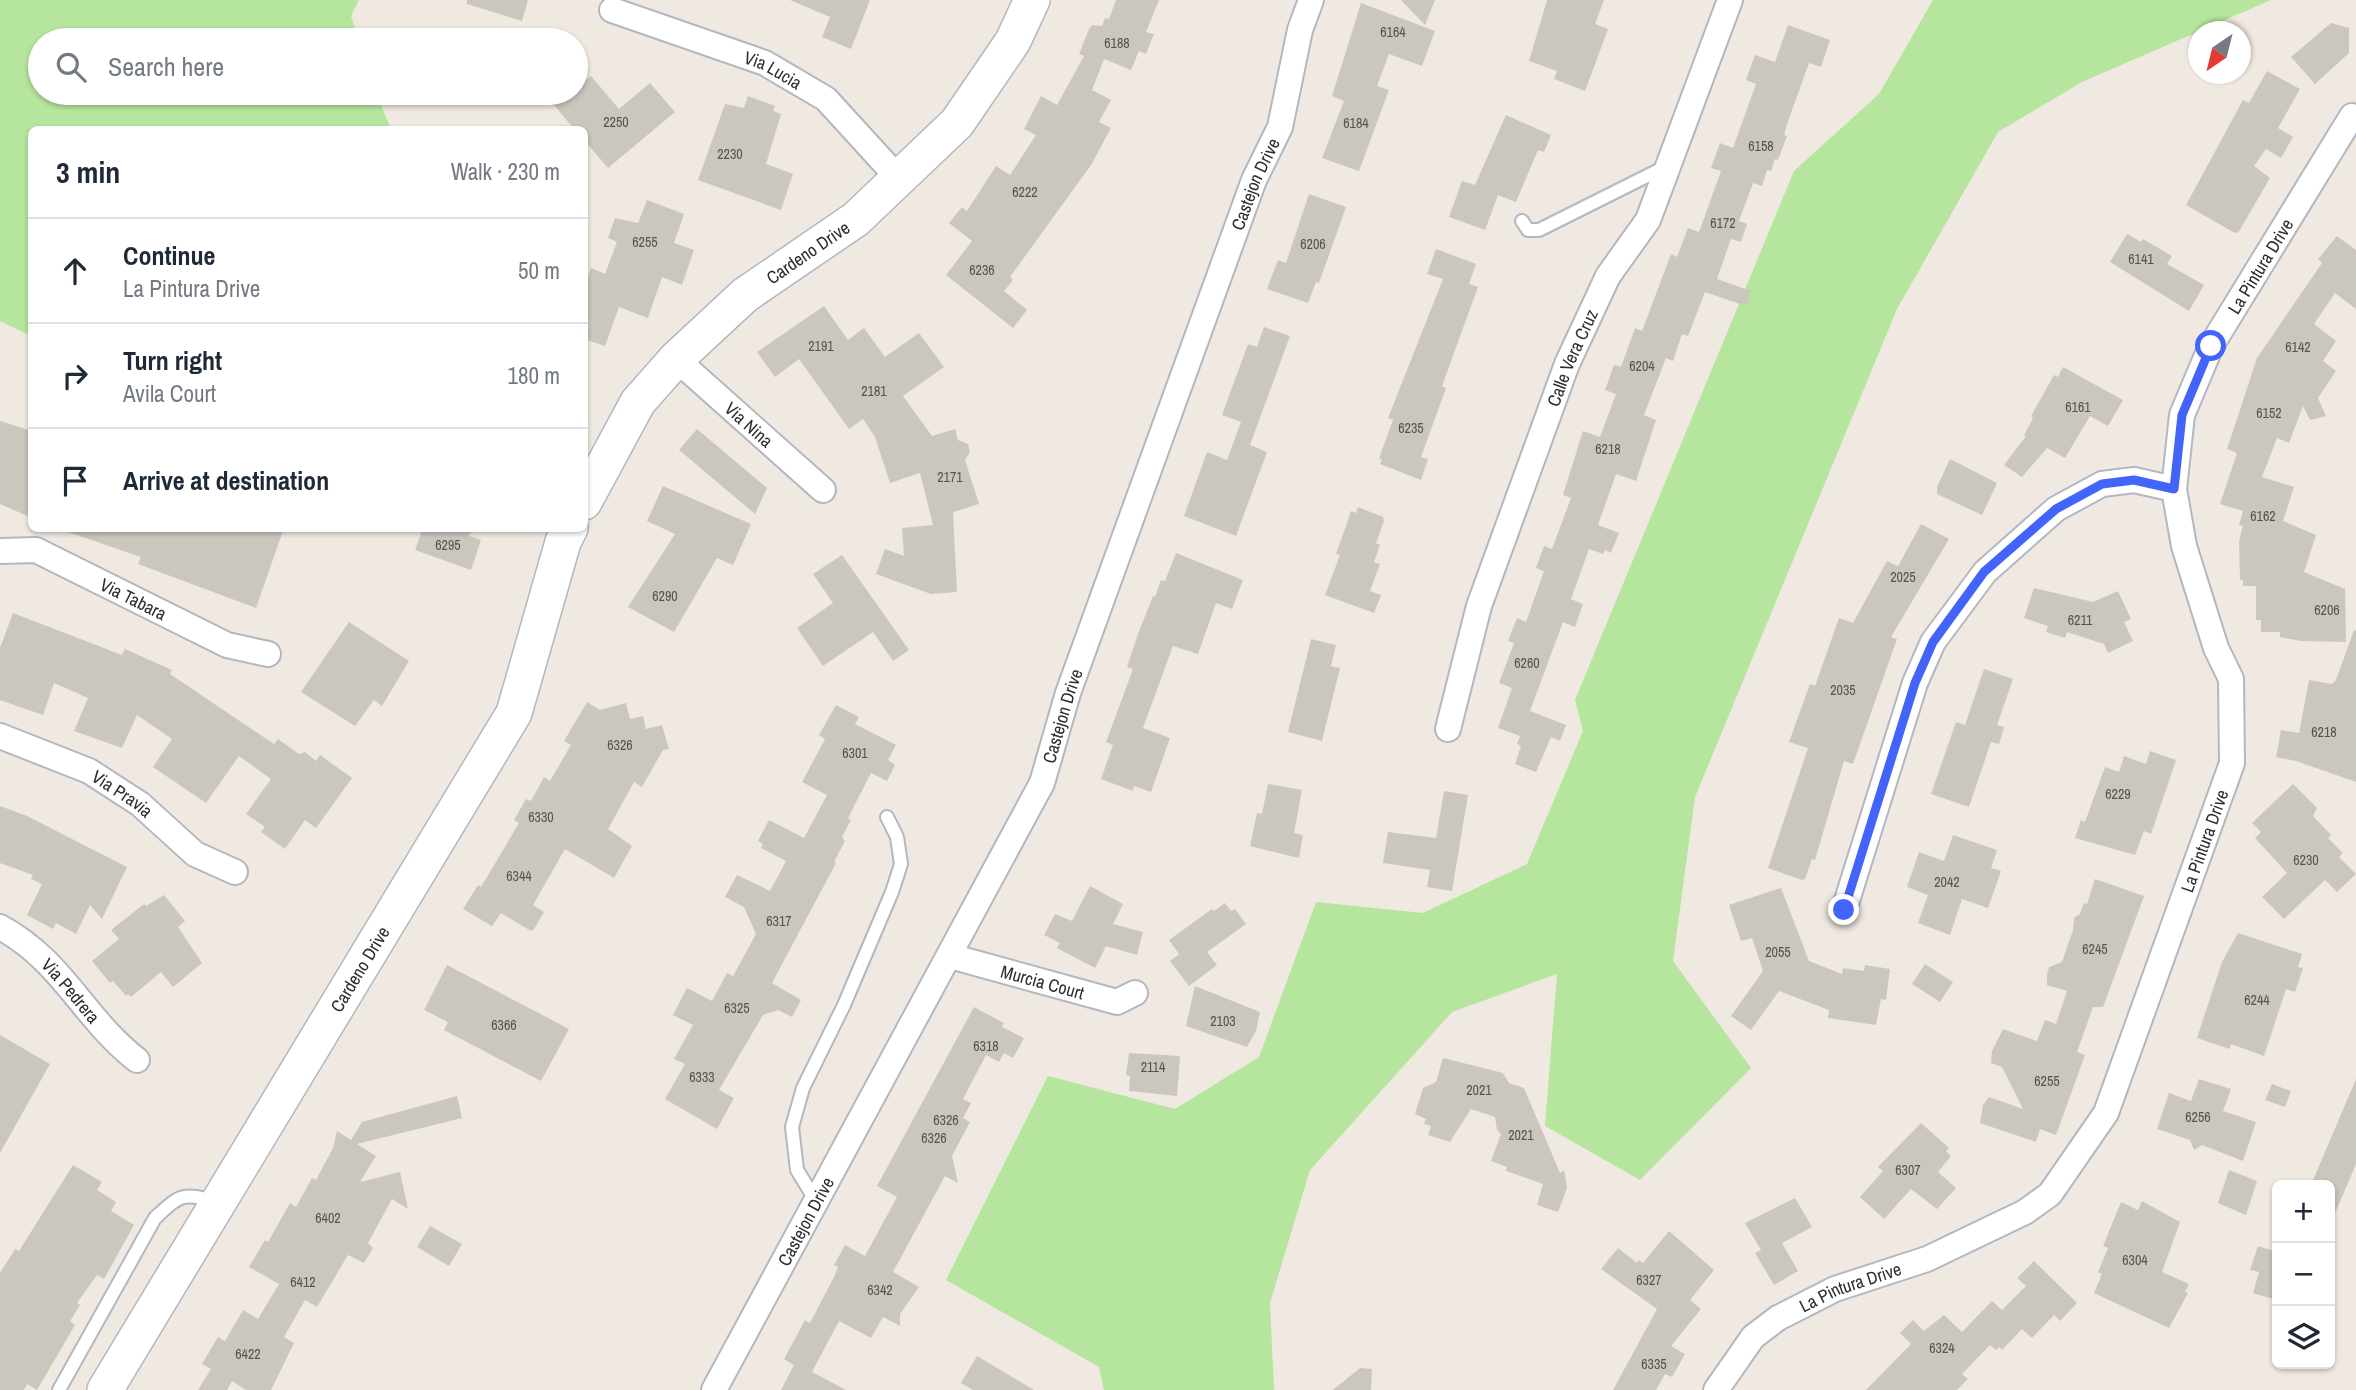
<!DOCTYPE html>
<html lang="en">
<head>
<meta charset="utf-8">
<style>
  body { margin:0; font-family:"Archivo Narrow",sans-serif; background:#f2f2f3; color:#1f2937 }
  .controls { position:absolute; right:21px; bottom:21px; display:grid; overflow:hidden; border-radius:10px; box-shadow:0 2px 5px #0004 }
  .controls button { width:63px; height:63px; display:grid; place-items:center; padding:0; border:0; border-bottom:2px solid #e0e1e3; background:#fff; color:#1f2937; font:35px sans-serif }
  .compass { position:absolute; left:2188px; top:21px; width:63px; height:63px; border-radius:50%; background:#fff; box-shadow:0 2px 5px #0004; rotate:215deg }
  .stop { position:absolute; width:21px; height:21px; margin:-16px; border:5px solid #4264fb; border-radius:50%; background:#fff }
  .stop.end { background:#4264fb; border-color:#fff; box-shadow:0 2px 7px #0008 }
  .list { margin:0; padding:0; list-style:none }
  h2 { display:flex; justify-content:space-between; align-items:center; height:91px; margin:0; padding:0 28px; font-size:30px }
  h2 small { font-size:23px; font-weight:400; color:#747a83 }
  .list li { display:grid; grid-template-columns:46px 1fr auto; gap:21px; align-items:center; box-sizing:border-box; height:105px; padding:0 28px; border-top:2px solid #e0e1e3 }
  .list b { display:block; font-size:26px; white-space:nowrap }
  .list p { margin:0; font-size:23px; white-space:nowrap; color:#747a83 }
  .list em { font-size:23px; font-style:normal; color:#747a83 }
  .icon { flex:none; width:38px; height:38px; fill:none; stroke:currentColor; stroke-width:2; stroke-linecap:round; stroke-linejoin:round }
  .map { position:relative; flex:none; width:2356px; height:1390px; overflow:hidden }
  .search { position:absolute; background:#fff; box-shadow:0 2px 5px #0004; left:28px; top:28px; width:560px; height:77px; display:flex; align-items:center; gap:18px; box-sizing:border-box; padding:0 24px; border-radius:38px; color:#747a83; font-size:26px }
  .panel { position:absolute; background:#fff; box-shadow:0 2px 5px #0004; left:28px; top:126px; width:560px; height:406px; border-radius:10px }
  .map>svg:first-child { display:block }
  .green { fill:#b6e59e }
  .building { fill:#cbc7bf }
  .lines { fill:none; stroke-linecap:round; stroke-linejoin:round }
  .lane-casing { stroke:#b4b7c1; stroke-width:16 }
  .street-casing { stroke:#b4b7c1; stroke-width:28 }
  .secondary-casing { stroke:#b4b7c1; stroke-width:38 }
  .lane { stroke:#fff; stroke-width:12 }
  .street { stroke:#fff; stroke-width:24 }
  .secondary { stroke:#fff; stroke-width:35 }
  .route { stroke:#4264fb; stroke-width:9 }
  .labels { text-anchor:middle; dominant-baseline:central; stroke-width:7; stroke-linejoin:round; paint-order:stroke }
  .number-label { font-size:14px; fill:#555452 }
  .street-label { font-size:18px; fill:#2e2e2e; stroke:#fff }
</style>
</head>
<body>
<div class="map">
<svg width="2356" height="1390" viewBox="0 0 2356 1390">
  <rect width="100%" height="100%" fill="#efe9e1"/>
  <!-- green -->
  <path class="green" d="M0,0H359L351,16L359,40H40V93H376L391,129L32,130L31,336L0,321Z
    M1933,0H2271L2082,82L1998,132L1897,309L1695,797L1673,961L1751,1068L1640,1180L1545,1126L1557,974L1452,1012L1310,1170L1270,1303L1274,1390H1104L1099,1367L946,1280L1048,1076L1175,1109L1259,1057L1316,902L1423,913L1527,864L1583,731L1575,700L1794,171L1879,94Z"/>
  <!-- building -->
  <path class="building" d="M467,0H528L522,21L467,4Z
    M790,0H870L851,49L822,37L830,17Z
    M1116,0H1159L1146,32L1154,34L1146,54L1139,51L1131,70L1104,59L1092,90L1111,100L1099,122L1111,128L1091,165L1010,277L1013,280L1004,291L1027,310L1013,328L946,275L972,241L949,223L962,207L967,211L996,166L1010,175L1036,135L1024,129L1041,96L1057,105L1084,56L1079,54L1089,29L1092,25L1102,26L1105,18L1109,19Z
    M1401,0H1435L1425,25Z
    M1547,0H1604L1595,24L1608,29L1585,91L1554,79L1557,71L1529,61Z
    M1361,3L1435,31L1422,66L1389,54L1377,86L1389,90L1359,171L1322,158L1344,101L1332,96Z
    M2331,23L2349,28V53L2315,84L2291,57Z
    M1788,25L1830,40L1821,67L1809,63L1787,124L1784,135L1787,136L1778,160L1775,159L1771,171L1767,170L1762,186L1753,183L1739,221L1747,224L1741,242L1731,239L1717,279L1751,291L1746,306L1705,292L1688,336L1682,334L1673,361L1666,358L1644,415L1656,420L1636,481L1616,474L1598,525L1619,533L1611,553L1605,550L1603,554L1589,549L1571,599L1583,604L1575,627L1563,622L1530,711L1566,725L1560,741L1551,737L1536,772L1515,764L1521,746L1517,744L1520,736L1498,728L1512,688L1499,683L1514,643L1508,641L1517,618L1526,622L1544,571L1536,568L1544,546L1552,549L1571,498L1563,495L1583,431L1600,437L1616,394L1605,390L1614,365L1621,367L1635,328L1642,331L1671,254L1677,257L1688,228L1699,232L1721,171L1711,168L1720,143L1733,148L1756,84L1746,80L1755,55L1775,62Z
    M2267,71L2300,89L2278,128L2293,137L2281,158L2266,149L2254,166L2270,178L2238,233L2233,232L2186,205L2243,100L2249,103Z
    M591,76L619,109L650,83L675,112L608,168L584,140V130H575L544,93H576V88Z
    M748,96L775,106L773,111L781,114L766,164L793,174L781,210L698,180L725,104L744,108Z
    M1506,115L1551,135L1544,152L1538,150L1516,202L1498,195L1485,230L1449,217L1462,181L1475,185Z
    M1309,194L1346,207L1319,283L1316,282L1308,303L1267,289L1278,260L1286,263Z
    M647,200L684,214L674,243L694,250L682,285L662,277L648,318L619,307L605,346L584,339V287L591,268L605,274L617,242L608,238L615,218L638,223Z
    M2127,234L2141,242L2143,239L2172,256L2167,264L2204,285L2189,311L2110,262Z
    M2337,236L2356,250V309L2335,293L2314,324L2336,341L2323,361L2336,371L2318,398L2326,416L2310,420L2303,406L2289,443L2277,438L2262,477L2294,487L2283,521L2316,535L2304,572L2345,589L2346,642L2301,641L2280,637V632H2261V620H2256V586H2243V580H2240L2239,541L2243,526L2239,525L2243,511L2220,504L2237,453L2227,449L2257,358L2322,263L2318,259Z
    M1436,249L1476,264L1469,284L1478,287L1442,386L1446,388L1421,457L1428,459L1421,480L1380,464L1382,460L1379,458L1393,420L1388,418L1443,279L1427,274Z
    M824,306L848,340L864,328L885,357L919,333L944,367L903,396L932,436L955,429L958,440L968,444L970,452L965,460L979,504L953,512L957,592L931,594L876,574L885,549L904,556L902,528L933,525L920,473L890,483L875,437L863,419L849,429L799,359L775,377L757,352Z
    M1264,327L1290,336L1250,445L1267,452L1236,536L1184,516L1207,452L1227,460L1241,422L1222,415L1248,344L1257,347Z
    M2063,367L2123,400L2108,426L2090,416L2065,458L2047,448L2022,477L2004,465L2026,436L2024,435L2033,418L2031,416L2054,375L2058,377Z
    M0,421L32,431V518L0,504Z
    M697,429L767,488L755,514L679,450Z
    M1950,459L1997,483L1982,515L1937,494V487Z
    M663,486L751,524L733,565L717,558L674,632L628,607L675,534L647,521Z
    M1358,507L1383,517L1384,521L1376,543L1380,545L1374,562L1380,564L1370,591L1381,595L1374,613L1325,595L1340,555L1336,554L1345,529L1351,511L1356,513Z
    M1921,524L1949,539L1891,637L1897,639L1853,764L1844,761L1815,860L1812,859L1805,879L1802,880L1768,868L1808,748L1789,742L1810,684L1815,686L1839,618L1853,623L1887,561L1898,566Z
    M66,528H284L256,608L138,564L141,557L65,531Z
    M423,528H472L469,536L481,540L471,570L415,550Z
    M1176,553L1243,580L1232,609L1216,603L1198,654L1173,646L1143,728L1170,738L1151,792L1134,786L1133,791L1101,779L1113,745L1106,742L1133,669L1127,667L1138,634L1153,596L1155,597L1161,580L1165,581Z
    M842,555L909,650L893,661L873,632L823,666L797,628L833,603L813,574Z
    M2034,588L2093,602L2118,591L2131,619L2124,622L2133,641L2108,653L2104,644L2067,632L2065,638L2046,632L2048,626L2024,618Z
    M13,613L122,655L125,649L172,670L170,674L274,744L278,739L299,754L305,752L316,761L320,755L352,778L316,828L305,820L285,849L261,832L265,827L246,814L271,779L239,756L206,803L153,767L172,739L137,715L122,748L74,731L88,698L54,683L43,715L0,700V648Z
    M349,622L409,661L382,706L374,700L355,726L301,692Z
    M2354,630L2356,631V782L2296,761L2276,757L2281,730L2299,733L2309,680L2332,684L2336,680Z
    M1311,639L1336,645L1331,666L1340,668L1322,741L1288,732Z
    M1984,669L2013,679L1997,725L2004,727L1999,744L1991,742L1969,807L1931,794L1956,722L1965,725Z
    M587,702L600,710L626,703L630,719L643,716L646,729L662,725L669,749L663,750L642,787L634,782L608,829L632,846L614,878L565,849L533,905L544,912L534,929L531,931L501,913L492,926L463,909L478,885L481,887L519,823L514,820L526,799L531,801L544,777L550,781L571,745L564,741Z
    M836,705L859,717L855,724L896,745L888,760L895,765L887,781L871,773L848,818L851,820L842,837L845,841L834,862L836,863L772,983L801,1000L792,1017L778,1010L763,1015L719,1090L734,1098L717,1129L665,1099L685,1064L674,1059L693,1025L673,1015L687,988L712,1001L727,973L733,976L756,934L744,907L725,897L737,875L770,891L786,861L761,848L763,844L758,841L769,820L804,838L827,795L802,782L825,739L819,735Z
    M2150,751L2176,760L2151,834L2144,831L2135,855L2075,838L2081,820L2085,822L2105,767L2119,772L2124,756L2146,764Z
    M1268,784L1302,790L1294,833L1303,835L1299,858L1250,846L1257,813L1262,814Z
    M2293,784L2317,808L2313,816L2331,835L2328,838L2343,853L2339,857L2356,874L2337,892L2325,880L2284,919L2262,897L2287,873L2255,838L2261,832L2252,823Z
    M1444,791L1468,795L1452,891L1427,887L1430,870L1383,863L1388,832L1436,838Z
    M0,806L27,816L127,867L102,919L90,905L76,934L56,923L53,929L27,915L42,884L31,879L33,875L0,863Z
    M1953,835L1997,850L1991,868L2001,871L1988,908L1962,899L1950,935L1918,923L1928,895L1907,887L1919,852L1944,861Z
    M2095,879L2144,896L2103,1007H2093L2077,1052L2085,1055L2056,1135L2040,1129L2036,1142L1980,1123L1983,1105L1989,1097L2023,1109L2002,1067L1991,1063L1992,1051L2003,1029L2037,1041L2045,1020L2056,1024L2067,991L2047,985V975L2049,967L2062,962L2073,930L2074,918L2080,914L2084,903L2087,904Z
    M1090,886L1123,904L1113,924L1143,932L1137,955L1106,946L1095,968L1057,948L1060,943L1044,935L1055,914L1072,921Z
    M1781,888L1809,961L1842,974L1843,968L1864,971L1865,965L1890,969L1886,1000L1881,999L1876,1025L1828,1018L1829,1010L1779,991L1751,1030L1731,1016L1763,971L1752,938L1741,941L1729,905Z
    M164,895L185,921L178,927L202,963L173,987L161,972L131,997L128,994L126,996L113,981L110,983L92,961L119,939L111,930L144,904L146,906Z
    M1225,903L1231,911L1235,909L1246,924L1207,952L1217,965L1189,986L1170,961L1179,954L1169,940L1212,909L1214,911Z
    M2238,933L2302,954L2298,967L2303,968L2295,992L2286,989L2264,1056L2231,1044L2230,1049L2197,1038L2222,962Z
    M1925,964L1953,982L1940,1002L1912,984Z
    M447,965L569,1029L541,1081L444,1030L448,1022L424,1010Z
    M1195,986L1260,1012L1256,1031L1247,1047L1186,1026Z
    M974,1007L1004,1023L1002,1027L1024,1038L1013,1058L1004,1053L999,1062L986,1055L963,1099L971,1103L963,1118L970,1122L952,1156L958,1183L945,1176L893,1272L919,1287L900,1314V1326L883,1317L871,1338L839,1321L812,1372L846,1390H781L794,1365L784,1359L805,1320L810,1323L835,1275L838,1267L834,1265L845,1245L865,1256L897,1197L877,1186Z
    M0,1035L50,1064L0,1153Z
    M1129,1053L1180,1056L1177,1096L1129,1091L1130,1076L1126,1075Z
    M1443,1058L1503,1073L1509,1083L1524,1088L1560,1173L1564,1170L1567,1188L1558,1212L1537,1205L1543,1184L1506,1171L1507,1167L1491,1161L1501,1134L1497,1130L1495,1117L1471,1109L1450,1142L1428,1135L1431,1126L1424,1124L1426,1119L1415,1114L1423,1088L1436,1082Z
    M2199,1079L2231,1089L2223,1111L2256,1122L2243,1161L2202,1145L2194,1150L2190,1140L2157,1129L2169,1093L2191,1101Z
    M2356,1079V1164L2330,1225V1185H2311Z
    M2272,1084L2291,1091L2285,1107L2265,1100Z
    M457,1096L462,1118L357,1144L376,1156L360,1182L400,1172L408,1209L392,1199L368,1243L373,1248L364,1263L348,1255L317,1307L305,1300L284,1337L294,1343L271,1390H246L232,1381L227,1390H198L211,1369L202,1364L218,1337L225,1341L243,1310L258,1319L279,1284L249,1267L265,1240L268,1242L290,1203L296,1207L312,1178L316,1180L333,1148L337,1131L351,1140L362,1122Z
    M1921,1123L1949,1148L1946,1151L1951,1156L1938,1172L1956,1188L1937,1209L1911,1189L1884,1219L1860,1197L1883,1171L1878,1167Z
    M73,1165L102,1182L97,1190L116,1202L111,1211L134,1225L104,1279L97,1275L77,1303L80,1305L70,1321L75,1325L37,1390L27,1384L24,1390H0V1273L15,1249L19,1251Z
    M2229,1170L2257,1181L2246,1215L2218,1203Z
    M1795,1198L1812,1227L1782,1243L1798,1271L1774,1285L1755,1253L1761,1250L1745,1223Z
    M2142,1201L2180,1222L2162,1272L2189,1284L2185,1292L2188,1293L2169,1328L2094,1293L2102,1274L2098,1272L2108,1248L2103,1246L2121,1202L2138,1210Z
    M430,1226L462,1244L449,1266L417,1247Z
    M1669,1231L1714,1270L1690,1300L1701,1309L1671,1346L1685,1354L1672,1377L1665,1374L1656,1390H1613L1657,1309L1601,1269L1618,1248L1637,1263L1639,1260L1643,1263Z
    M2258,1246L2277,1252V1300L2253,1293L2259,1272L2250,1270Z
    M2034,1261L2077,1303L2060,1321L2054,1315L2032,1338L2022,1329L2002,1350L1999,1347L1996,1350L1990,1345L1962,1374L1968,1379L1957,1390H1866L1911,1344L1900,1333L1913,1320L1924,1331L1944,1315L1962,1332L1992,1301L2002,1310L2026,1286L2017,1278Z
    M977,1356L1034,1390H973L961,1383Z
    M1360,1368L1372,1369L1371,1390H1333Z"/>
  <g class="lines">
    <!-- lane casing -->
    <g class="lane-casing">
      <path id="lane" d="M1522,221L1528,230H1539L1665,167
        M816,1201L797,1170L792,1127L803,1088L844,1005L892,892L901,864L897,837L887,817
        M59,1390L155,1218C179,1196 182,1191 215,1202"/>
    </g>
    <!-- street casing -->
    <g class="street-casing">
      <g id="street">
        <path id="s1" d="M612,10L765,63L826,99L900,180"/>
        <path id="s2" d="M676,359L823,490"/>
        <path id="s3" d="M0,551L36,550L227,645L268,654"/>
        <path id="s4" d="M1448,729L1479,606L1567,364L1608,276L1648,220L1730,0"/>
        <path id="s5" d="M0,736L89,771L140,804L195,854L235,872"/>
        <path d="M1844,910L1915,683L1933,642L1985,572L2056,509L2102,484L2134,480L2174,489"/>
        <path id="s6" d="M0,927C63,961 83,1018 137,1060"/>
        <path id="s7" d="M950,956L1117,1002L1135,993"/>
        <path id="s8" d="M714,1390L1042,783L1068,693L1254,180L1280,127L1300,30L1311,0"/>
        <path id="s9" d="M1716,1390L1753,1337L1778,1318L1835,1289L1927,1259L2025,1212L2050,1194L2106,1113L2232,763L2231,679L2216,648L2184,546L2174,489L2182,415L2211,346L2352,116"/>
      </g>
    </g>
    <!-- secondary casing -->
    <g class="secondary-casing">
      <g id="secondary">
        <path id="s10" d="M584,502L638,402L676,359L745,295L856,219L957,123L1013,41L1032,0"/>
        <path id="s11" d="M105,1390L514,713L563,542L570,528"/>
      </g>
    </g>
    <!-- lane -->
    <use href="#lane" class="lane"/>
    <!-- street -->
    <use href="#street" class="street"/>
    <!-- secondary -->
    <use href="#secondary" class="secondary"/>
  </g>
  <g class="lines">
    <!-- route -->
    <path class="route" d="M1844,910L1915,683L1933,642L1984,572L2056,509L2102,484L2134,480L2174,489L2182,415L2211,346"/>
  </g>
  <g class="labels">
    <!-- number labels -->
    <g class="number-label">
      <text x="1393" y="32">6164</text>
      <text x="1117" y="43">6188</text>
      <text x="616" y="122">2250</text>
      <text x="1356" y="123">6184</text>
      <text x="1761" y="146">6158</text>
      <text x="730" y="154">2230</text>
      <text x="1025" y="192">6222</text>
      <text x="1723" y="223">6172</text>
      <text x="645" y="242">6255</text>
      <text x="1313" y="244">6206</text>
      <text x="2141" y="259">6141</text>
      <text x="982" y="270">6236</text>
      <text x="821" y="346">2191</text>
      <text x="2298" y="347">6142</text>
      <text x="1642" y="366">6204</text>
      <text x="874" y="391">2181</text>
      <text x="2078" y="407">6161</text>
      <text x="2269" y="413">6152</text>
      <text x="1411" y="428">6235</text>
      <text x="1608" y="449">6218</text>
      <text x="950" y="477">2171</text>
      <text x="2263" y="516">6162</text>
      <text x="448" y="545">6295</text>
      <text x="1903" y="577">2025</text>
      <text x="665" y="596">6290</text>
      <text x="2327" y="610">6206</text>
      <text x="2080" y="620">6211</text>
      <text x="1527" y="663">6260</text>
      <text x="1843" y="690">2035</text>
      <text x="2324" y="732">6218</text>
      <text x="620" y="745">6326</text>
      <text x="855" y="753">6301</text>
      <text x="2118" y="794">6229</text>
      <text x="541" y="817">6330</text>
      <text x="2306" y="860">6230</text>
      <text x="519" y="876">6344</text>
      <text x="1947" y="882">2042</text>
      <text x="779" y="921">6317</text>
      <text x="2095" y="949">6245</text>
      <text x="1778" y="952">2055</text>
      <text x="2257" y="1000">6244</text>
      <text x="737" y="1008">6325</text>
      <text x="1223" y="1021">2103</text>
      <text x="504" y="1025">6366</text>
      <text x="986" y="1046">6318</text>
      <text x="1153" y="1067">2114</text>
      <text x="702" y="1077">6333</text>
      <text x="2047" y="1081">6255</text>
      <text x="1479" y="1090">2021</text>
      <text x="2198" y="1117">6256</text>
      <text x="946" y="1120">6326</text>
      <text x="1521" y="1135">2021</text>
      <text x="934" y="1138">6326</text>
      <text x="1908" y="1170">6307</text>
      <text x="328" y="1218">6402</text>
      <text x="2135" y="1260">6304</text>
      <text x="1649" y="1280">6327</text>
      <text x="303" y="1282">6412</text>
      <text x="880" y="1290">6342</text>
      <text x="1942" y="1348">6324</text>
      <text x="248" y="1354">6422</text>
      <text x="1654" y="1364">6335</text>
    </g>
    <!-- street labels -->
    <g class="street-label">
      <text stroke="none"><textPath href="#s1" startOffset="172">Via Lucia</textPath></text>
      <text stroke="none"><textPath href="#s8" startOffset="1326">Castejon Drive</textPath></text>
      <text stroke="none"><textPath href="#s10" startOffset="341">Cardeno Drive</textPath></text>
      <text stroke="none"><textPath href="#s9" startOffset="1393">La Pintura Drive</textPath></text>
      <text stroke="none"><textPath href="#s4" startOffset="392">Calle Vera Cruz</textPath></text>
      <text stroke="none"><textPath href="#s2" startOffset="98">Via Nina</textPath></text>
      <text stroke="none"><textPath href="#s3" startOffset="145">Via Tabara</textPath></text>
      <text stroke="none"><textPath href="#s8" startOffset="760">Castejon Drive</textPath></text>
      <text stroke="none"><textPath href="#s5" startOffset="136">Via Pravia</textPath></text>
      <text stroke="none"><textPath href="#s9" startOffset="784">La Pintura Drive</textPath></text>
      <text stroke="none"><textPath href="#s11" startOffset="492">Cardeno Drive</textPath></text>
      <text stroke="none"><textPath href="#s7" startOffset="96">Murcia Court</textPath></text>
      <text stroke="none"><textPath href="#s6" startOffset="96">Via Pedrera</textPath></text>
      <text stroke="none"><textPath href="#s8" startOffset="192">Castejon Drive</textPath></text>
      <text stroke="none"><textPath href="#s9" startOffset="175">La Pintura Drive</textPath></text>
    </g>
  </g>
</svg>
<div class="controls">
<button>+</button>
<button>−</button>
<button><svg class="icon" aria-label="layers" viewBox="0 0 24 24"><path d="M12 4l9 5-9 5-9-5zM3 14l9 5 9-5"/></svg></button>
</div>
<svg class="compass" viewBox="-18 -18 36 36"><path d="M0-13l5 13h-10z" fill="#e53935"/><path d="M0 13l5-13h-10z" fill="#747a83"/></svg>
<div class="stop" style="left:2211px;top:346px"></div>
<div class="stop end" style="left:1844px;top:910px"></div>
<div class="search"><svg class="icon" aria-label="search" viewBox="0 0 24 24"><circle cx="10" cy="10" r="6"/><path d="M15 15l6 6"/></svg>Search here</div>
<section class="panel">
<h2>3 min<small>Walk · 230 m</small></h2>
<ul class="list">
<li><svg class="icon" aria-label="ahead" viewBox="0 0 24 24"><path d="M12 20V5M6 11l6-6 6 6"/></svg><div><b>Continue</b><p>La Pintura Drive</p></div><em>50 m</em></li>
<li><svg class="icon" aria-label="right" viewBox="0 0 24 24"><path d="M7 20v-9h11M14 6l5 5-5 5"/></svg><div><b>Turn right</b><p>Avila Court</p></div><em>180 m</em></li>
<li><svg class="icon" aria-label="arrive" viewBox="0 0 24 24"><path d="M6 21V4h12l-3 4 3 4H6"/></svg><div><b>Arrive at destination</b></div></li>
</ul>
</section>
</div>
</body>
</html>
